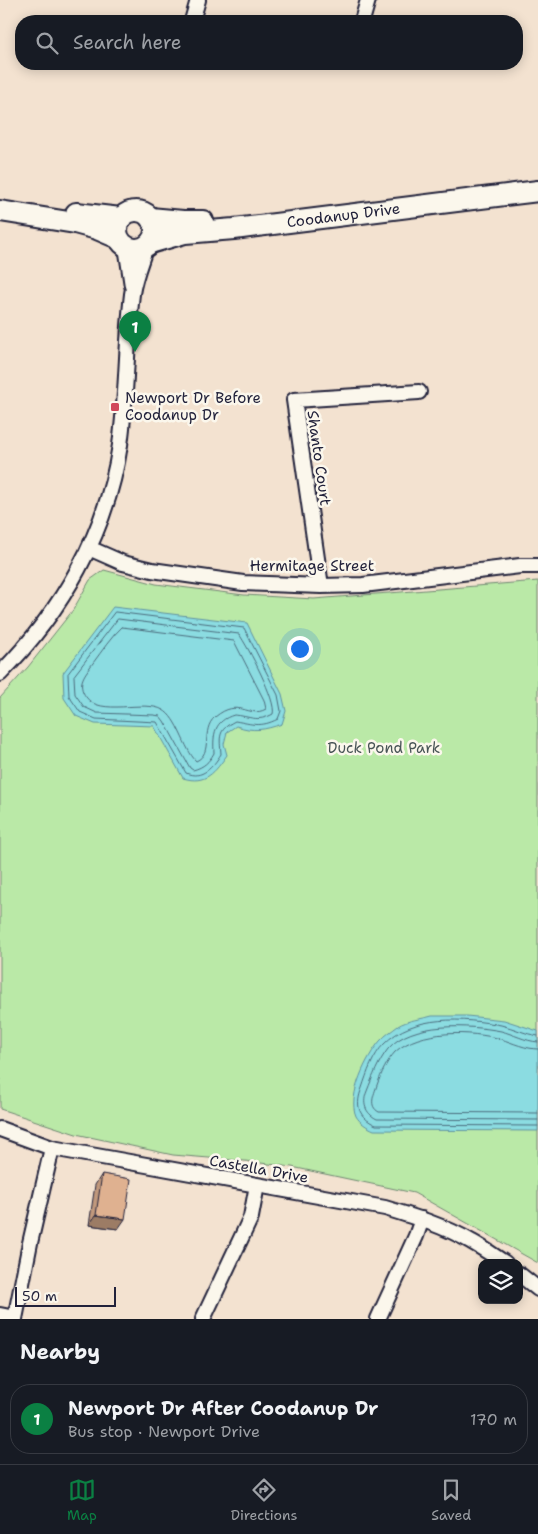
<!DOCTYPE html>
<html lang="en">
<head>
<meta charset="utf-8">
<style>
  body { margin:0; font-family:"Shantell Sans",sans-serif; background:#20242c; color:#f1f3f6 }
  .controls { position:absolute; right:15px; bottom:15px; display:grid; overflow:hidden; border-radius:10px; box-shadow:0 2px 12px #0003 }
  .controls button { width:45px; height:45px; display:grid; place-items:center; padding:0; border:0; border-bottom:1px solid #363941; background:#171b24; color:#f1f3f6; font:25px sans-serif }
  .scale { position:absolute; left:15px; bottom:12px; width:101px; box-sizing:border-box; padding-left:5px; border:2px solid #22223b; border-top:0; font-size:14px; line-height:18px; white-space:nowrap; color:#22223b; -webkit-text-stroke:4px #fbf7ec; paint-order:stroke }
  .you { position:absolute; left:299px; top:648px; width:18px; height:18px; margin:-12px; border:4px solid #fff; border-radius:50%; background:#1a73e8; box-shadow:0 0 0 8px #1a73e833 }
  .badge { display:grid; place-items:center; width:32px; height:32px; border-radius:50%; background:#0b8043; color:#fff; font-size:16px; font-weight:700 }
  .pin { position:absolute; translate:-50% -41px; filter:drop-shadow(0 1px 2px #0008) }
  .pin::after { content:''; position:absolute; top:26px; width:18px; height:15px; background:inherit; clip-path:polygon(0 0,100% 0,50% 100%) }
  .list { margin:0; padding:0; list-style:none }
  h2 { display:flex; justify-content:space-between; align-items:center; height:65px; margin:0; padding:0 20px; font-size:21px }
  h2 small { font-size:16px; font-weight:400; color:#9ea1a6 }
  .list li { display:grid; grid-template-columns:32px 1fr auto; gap:15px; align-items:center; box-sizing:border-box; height:70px; margin:0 10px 10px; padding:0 10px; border:1px solid #363941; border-radius:20px }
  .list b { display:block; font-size:19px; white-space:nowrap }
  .list p { margin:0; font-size:16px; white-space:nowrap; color:#9ea1a6 }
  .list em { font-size:16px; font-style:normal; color:#9ea1a6 }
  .icon { flex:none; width:28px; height:28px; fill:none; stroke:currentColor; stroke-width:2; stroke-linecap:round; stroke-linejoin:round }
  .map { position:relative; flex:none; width:538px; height:1319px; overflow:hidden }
  .search { position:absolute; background:#171b24; box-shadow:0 2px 12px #0003; left:15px; right:15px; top:15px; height:55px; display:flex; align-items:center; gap:12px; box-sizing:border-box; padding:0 18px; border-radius:20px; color:#9ea1a6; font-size:19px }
  .sheet { height:145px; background:#171b24 }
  nav { display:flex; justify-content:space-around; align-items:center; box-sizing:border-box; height:70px; border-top:1px solid #363941; background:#171b24; font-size:14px; color:#9ea1a6 }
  nav a { display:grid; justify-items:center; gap:2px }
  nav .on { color:#0b8043 }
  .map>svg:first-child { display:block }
  .green { fill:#bae9a7; stroke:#6e8671 }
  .water { fill:#8bdce1; stroke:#61929f }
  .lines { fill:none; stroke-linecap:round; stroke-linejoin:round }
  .shore { stroke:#4c6c7d; stroke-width:1 }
  .street-casing { stroke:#22223b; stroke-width:18 }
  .secondary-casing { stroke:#22223b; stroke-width:24 }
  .street { stroke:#fbf7ec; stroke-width:14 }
  .secondary { stroke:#fbf7ec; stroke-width:20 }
  .wall { fill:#c0987c; stroke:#22223b }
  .shaded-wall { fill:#9c7c65; stroke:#22223b }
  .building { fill:#dfb190; stroke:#22223b }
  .poi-dot { fill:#d1495b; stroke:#fbf7ec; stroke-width:2 }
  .labels { text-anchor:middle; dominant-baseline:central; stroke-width:5; stroke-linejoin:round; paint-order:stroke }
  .street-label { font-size:15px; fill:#22223b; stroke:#fbf7ec }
  .poi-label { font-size:15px; fill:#22223b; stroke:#fbf7ec; text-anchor:start }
  .park-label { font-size:15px; fill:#485456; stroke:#fbf7ec }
</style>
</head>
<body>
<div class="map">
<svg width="538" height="1319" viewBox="0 0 538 1319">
  <rect width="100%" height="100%" fill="#f3e2d0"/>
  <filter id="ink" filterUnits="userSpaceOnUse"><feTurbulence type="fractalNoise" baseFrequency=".02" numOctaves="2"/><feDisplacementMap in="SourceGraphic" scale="10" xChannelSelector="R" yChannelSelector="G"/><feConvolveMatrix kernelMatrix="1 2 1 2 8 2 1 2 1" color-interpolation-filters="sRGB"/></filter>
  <g filter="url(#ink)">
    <!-- green -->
    <path class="green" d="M104,570L156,584L244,595L314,599L538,581V1263L414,1193L292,1167L245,1161L173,1155L76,1134L0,1109V698L28,667L73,610L90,580Z"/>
    <!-- water -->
    <path class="water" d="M113,607L247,623L282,694L286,711L282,724C264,730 254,732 236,726L227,732L224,744L227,755C215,772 206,785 183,778L154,726L95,724L76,716L64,698L63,673Z
      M432,1016H467L504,1020L538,1031V1131L374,1130C367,1127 360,1123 356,1116C347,1096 367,1056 380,1041C385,1035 393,1030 398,1026C407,1020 422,1019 432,1016Z"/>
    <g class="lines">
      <!-- shore -->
      <path class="shore" d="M115,612L244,628L278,695L281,711L278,719C260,728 253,724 235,721C217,730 220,738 221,754C213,767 202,780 186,773L157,722L96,719L80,712L69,696L68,674Z
        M118,619L239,634C248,647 277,701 273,714C257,723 250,716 234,715C214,721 213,734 214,753C209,762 204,767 193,770L190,768L164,721L160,716L154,715L97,713L84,707L75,694L74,676Z
        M122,627L234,641L264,700L266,709C248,719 239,697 215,717C200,730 214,753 196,761C184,749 178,718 163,710C144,699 100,717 86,697C76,683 85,674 93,663C102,651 111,637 122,627Z
        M538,1036C525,1034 514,1028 501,1025C464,1018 413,1014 384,1044C373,1055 367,1073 362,1088C355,1105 358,1117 376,1125L538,1126
        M538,1042C525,1041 513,1034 501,1031C469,1025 411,1021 388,1049C378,1062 373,1076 367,1091C362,1103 365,1113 377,1119L538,1120
        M538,1049C526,1049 513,1043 501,1039C471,1031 420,1029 395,1052C387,1061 381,1074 377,1085C374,1095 368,1106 379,1112L538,1113"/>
      <!-- street casing -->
      <g class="street-casing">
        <path id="street" d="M192,21L198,0
          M362,21L368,0
          M126,246L132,286
          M89,548L123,563L152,570L243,583L321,586L363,585L520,566H538
          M321,586L294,400L419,392
          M0,674C62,611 107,533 120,445C127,395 126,344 132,294C134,278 141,262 146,246
          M0,1129L52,1148L385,1208C415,1217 445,1226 472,1242C483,1248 494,1256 505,1263
          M519,1274L538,1289
          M0,1315L15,1318
          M15,1319L30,1243L52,1148
          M203,1319L251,1217L257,1185
          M378,1319L416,1236L422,1219"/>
      </g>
      <!-- secondary casing -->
      <g class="secondary-casing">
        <g id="secondary">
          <circle cx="136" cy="230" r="19"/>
          <path d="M0,211L75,223L97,229L118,238"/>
          <path d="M76,213L121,218"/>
          <path d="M150,218L183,221H203"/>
          <path id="s1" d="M150,243L185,233L234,229L538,191"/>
        </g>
      </g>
      <!-- street -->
      <use href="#street" class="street"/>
      <!-- secondary -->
      <use href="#secondary" class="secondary"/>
    </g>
    <!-- wall -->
    <path class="wall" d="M102,1174L118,1229L89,1225L95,1185Z"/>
    <!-- shaded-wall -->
    <path class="shaded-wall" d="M96,1215L125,1219L118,1229L89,1225Z"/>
    <!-- building -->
    <path class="building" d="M102,1174L131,1179L125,1219L96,1215Z"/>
  </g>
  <!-- markers -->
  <rect class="poi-dot" x="110" y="402" width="10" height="10" rx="2.5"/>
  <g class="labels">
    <!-- street labels -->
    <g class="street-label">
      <text stroke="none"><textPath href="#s1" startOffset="196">Coodanup Drive</textPath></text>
      <text transform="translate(319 458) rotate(82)">Shanto Court</text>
      <text x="312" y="566">Hermitage Street</text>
      <text transform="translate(259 1169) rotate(10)">Castella Drive</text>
    </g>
    <!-- poi labels -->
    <g class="poi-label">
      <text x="125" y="398">Newport Dr Before<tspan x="125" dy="17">Coodanup Dr</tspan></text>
    </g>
    <!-- park labels -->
    <g class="park-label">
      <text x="384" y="748">Duck Pond Park</text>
    </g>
  </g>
</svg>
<div class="controls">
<button><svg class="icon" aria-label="layers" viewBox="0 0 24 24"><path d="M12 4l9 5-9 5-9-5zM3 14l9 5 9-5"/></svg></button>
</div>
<div class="scale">50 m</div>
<div class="you"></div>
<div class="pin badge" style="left:135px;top:352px">1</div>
<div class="search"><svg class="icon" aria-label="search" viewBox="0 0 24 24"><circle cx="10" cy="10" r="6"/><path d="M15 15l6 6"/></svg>Search here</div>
</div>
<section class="sheet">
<h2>Nearby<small></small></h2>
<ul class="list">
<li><span class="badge">1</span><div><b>Newport Dr After Coodanup Dr</b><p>Bus stop · Newport Drive</p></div><em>170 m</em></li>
</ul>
</section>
<nav>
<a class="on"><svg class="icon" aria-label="map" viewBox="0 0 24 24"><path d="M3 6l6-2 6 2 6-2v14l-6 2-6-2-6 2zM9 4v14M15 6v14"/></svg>Map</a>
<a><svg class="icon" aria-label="directions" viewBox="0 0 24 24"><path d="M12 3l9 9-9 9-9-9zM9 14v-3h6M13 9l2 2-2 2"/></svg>Directions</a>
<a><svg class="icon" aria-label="saved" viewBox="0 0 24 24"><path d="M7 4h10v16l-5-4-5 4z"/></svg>Saved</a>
</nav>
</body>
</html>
